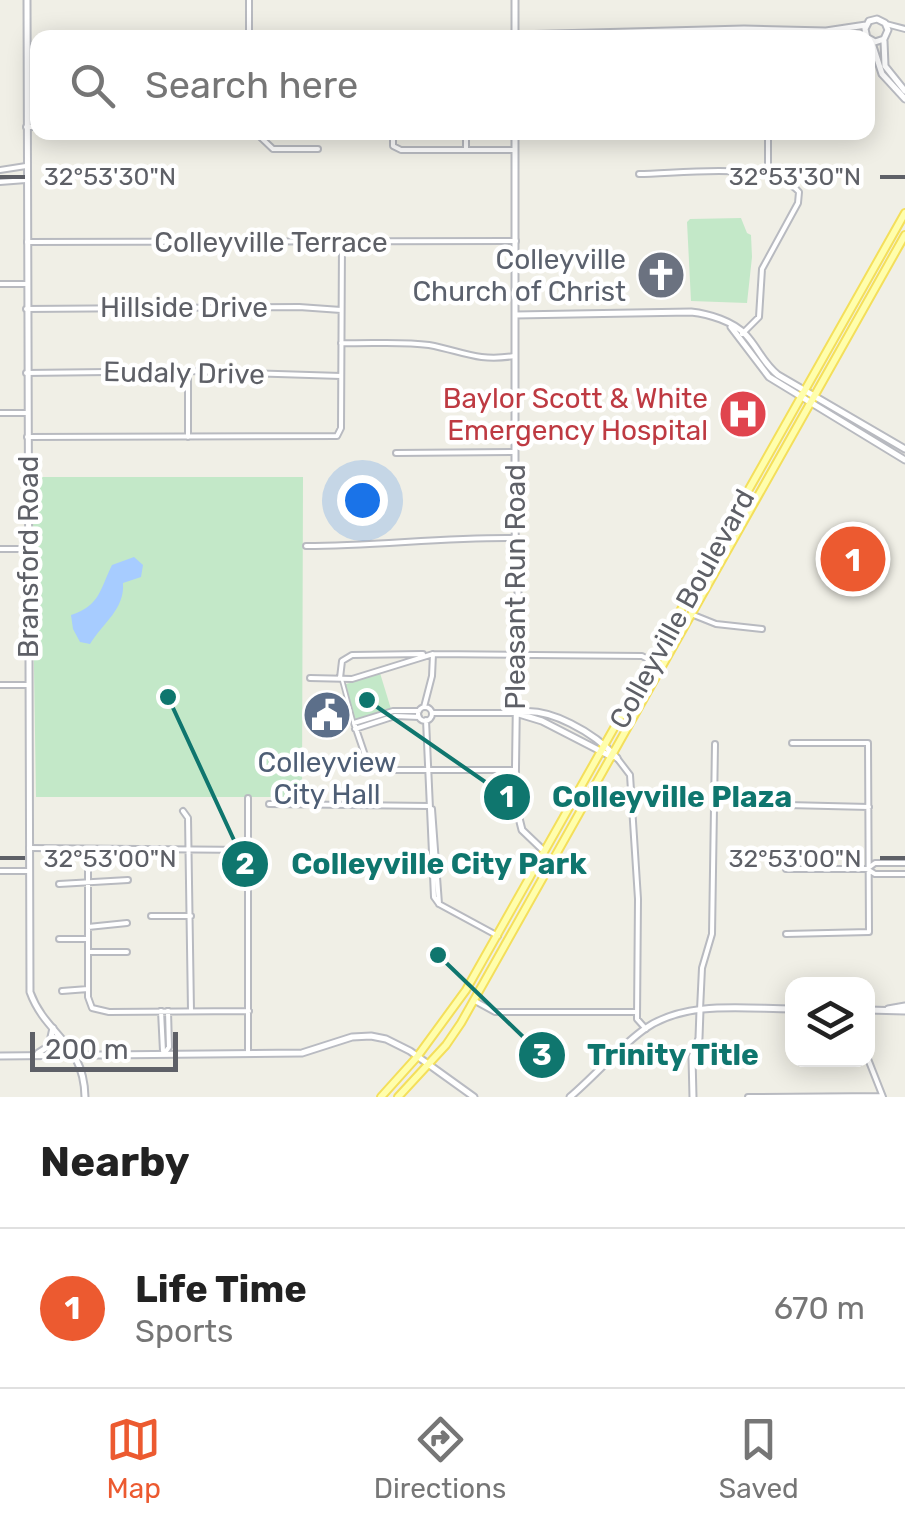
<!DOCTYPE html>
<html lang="en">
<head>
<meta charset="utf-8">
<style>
  body { margin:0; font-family:Rubik,sans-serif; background:#f2f2f2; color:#222 }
  .controls { position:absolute; right:30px; bottom:30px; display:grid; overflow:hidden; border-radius:20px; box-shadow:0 5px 25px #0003 }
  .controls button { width:90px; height:90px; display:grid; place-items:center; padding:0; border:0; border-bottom:2px solid #e0e0e0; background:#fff; color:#222; font:50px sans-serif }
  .scale { position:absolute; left:30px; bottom:25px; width:148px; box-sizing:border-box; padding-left:10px; border:5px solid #5e6067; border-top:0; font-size:28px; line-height:35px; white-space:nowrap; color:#5e6067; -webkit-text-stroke:8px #fff; paint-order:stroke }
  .you { position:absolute; left:362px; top:500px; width:35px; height:35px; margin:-25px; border:8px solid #fff; border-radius:50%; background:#1a73e8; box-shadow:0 0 0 15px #1a73e833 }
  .badge { display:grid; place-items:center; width:65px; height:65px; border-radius:50%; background:#ec5a30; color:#fff; font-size:32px; font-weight:700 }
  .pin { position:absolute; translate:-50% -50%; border:5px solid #fff; box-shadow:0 2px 10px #0006 }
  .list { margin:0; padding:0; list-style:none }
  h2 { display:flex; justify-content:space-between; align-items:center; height:130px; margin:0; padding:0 40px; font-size:42px }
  h2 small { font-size:32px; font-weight:400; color:#767676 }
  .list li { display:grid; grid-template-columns:65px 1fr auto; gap:30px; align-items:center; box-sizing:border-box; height:160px; padding:0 40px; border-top:2px solid #e0e0e0 }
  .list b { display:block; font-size:38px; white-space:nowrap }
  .list p { margin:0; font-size:32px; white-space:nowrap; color:#767676 }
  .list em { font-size:32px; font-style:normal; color:#767676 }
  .icon { flex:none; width:55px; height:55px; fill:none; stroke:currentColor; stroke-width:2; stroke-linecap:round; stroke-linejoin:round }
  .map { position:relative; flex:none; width:905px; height:1097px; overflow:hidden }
  .search { position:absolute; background:#fff; box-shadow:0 5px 25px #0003; left:30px; right:30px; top:30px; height:110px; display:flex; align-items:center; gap:25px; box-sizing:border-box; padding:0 35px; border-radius:20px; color:#767676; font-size:38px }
  .sheet { height:290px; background:#fff }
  nav { display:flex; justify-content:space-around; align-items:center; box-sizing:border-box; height:140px; border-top:2px solid #e0e0e0; background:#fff; font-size:28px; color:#767676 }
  nav a { display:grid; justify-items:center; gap:5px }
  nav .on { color:#ec5a30 }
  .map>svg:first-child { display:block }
  .green { fill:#c3e8c8 }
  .water { fill:#a7ccff }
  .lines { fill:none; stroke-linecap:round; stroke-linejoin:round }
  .pedestrian-casing { stroke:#b8bac0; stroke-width:6 }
  .minor-casing { stroke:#b8bac0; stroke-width:8 }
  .tertiary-casing { stroke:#b8bac0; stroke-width:9 }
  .secondary-casing { stroke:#b9bbc2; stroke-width:9 }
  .primary-casing { stroke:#f4df5b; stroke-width:10 }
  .pedestrian { stroke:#fff; stroke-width:2.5 }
  .minor { stroke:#fff; stroke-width:4 }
  .tertiary { stroke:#fff; stroke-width:5 }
  .secondary { stroke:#fff; stroke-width:5 }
  .primary { stroke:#fffeac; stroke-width:6 }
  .ticks { fill:none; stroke:#5e6067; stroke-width:4 }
  .labels { text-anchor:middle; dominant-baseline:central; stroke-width:9; stroke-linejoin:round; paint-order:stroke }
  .street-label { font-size:28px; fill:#5e6067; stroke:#fff }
  .worship-label { font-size:28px; fill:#5b616d; stroke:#fff; text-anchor:end }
  .health-label { font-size:28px; fill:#be3a42; stroke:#fff; text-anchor:end }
  .service-label { font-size:28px; fill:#4e5e75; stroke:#fff }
  .ticks-label { font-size:25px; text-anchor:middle; fill:#5e6067; stroke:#fff; stroke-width:9; stroke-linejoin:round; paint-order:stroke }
  .leader { fill:none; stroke:#0f766e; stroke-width:4 }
  .callout-dot { fill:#0f766e; stroke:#fff; stroke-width:4 }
  .mark-label { font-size:30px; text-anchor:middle; font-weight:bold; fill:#fff }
  .callout-label { font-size:30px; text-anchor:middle; font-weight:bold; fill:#0f766e; stroke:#fff; stroke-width:9; stroke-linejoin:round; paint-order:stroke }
</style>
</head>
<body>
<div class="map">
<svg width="905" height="1097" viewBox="0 0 905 1097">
  <rect width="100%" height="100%" fill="#f0efe6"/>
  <!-- green -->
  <path class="green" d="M741,218L747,233L751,235L752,257L747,303L691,301L687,222L690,219Z
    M31,477H303L302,797H36Z
    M380,673L391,709L353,720L343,685Z"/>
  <!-- water -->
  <path class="water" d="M134,557L143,565L141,577L123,583C125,609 103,623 90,644L80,642L73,629L71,615C100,606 100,589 112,565Z"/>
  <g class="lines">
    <!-- pedestrian casing -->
    <g class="pedestrian-casing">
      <path id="pedestrian" d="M342,680L353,721"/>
    </g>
    <!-- minor casing -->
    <g class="minor-casing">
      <path id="minor" d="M249,0V38
        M886,24L905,29
        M26,127H38
        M255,132L273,149H318
        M393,132V146L401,150H513
        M466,132V150
        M0,170L26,166
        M639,174C679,174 772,160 799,192L798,203L762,269L759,317L742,334
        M768,175V132
        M0,182L26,180
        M27,242L516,241
        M0,284H26
        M26,309L299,307L341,310
        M341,343C369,344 401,341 429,345C462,351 477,362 514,356
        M26,373L188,371L341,376
        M0,413H27
        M27,437L337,436L341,428L342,242
        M188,437V371
        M396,453L515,452
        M306,546C376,546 445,537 515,538
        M0,549H26
        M691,614L716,624L762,629
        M310,678L352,679L433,654L642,656L653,662
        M340,678L342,661L352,655L423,654
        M0,685H29
        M424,707L432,676L433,654
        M418 714a7 7 0 1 1 14 0a7 7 0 1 1-14 0Z
        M419,711H393L354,723L370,770H515
        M432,713H516
        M426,720L434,897L439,904L498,936
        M355,729L395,716L419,717
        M617,758L630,775L638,899L637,1019L646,1029
        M248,798V1053
        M269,804L429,806
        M787,805L869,807
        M432,809L439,904
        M183,811L188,818L191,1011
        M29,848L249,850
        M88,849V997L92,1008L109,1012L249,1011
        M786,869H867L875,874H905
        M867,869L875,863H905
        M0,871H28
        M59,884L128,880
        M151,916H191
        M88,927L127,923
        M786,934L869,932L868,743H792
        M59,939H88
        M88,952H127
        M62,991L88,989
        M475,1001L495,1012H637
        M700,1010L702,968L712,934L715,744
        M161,1011L163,1051
        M164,1054L169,1047L168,1011
        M868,1059L883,1097
        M748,1097L882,1096"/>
    </g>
    <!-- tertiary casing -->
    <g class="tertiary-casing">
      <path id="tertiary" d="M27,0L30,992C46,1036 84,1042 85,1097
        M515,0V35
        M736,32H767
        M844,32L857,38
        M515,35L744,29L826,31L866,25
        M867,38L865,29L869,21L877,19L885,23L888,30L884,39L875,42L868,38
        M884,41L885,66L905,91
        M872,43L882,74L905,99
        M515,132V529L518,593L515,802L522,830L544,851
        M515,315L691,312C709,314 733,321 746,335C758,348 763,363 778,375L905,449
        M731,327L769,377L905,460
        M516,713C548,705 596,734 617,758
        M519,714L542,721L612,757
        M693,1097L692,1057L699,1038L700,1010"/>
    </g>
    <!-- secondary casing -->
    <g class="secondary-casing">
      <path id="secondary" d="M888,1009L905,1006
        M868,1010L905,1011
        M38,1053L49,1046L53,1028
        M0,1056L302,1053L352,1037L371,1036L386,1039L410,1051L474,1097
        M570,1097C596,1075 619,1047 646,1028C687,1000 746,1009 792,1009"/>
    </g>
    <!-- primary casing -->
    <g class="primary-casing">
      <path id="primary" d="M381,1097L417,1057L466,990L905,213
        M398,1097L446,1045L461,1023L905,235"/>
    </g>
    <!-- pedestrian -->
    <use href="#pedestrian" class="pedestrian"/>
    <!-- minor -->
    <use href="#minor" class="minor"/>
    <!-- tertiary -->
    <use href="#tertiary" class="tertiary"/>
    <!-- secondary -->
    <use href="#secondary" class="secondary"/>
    <!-- primary -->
    <use href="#primary" class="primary"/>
  </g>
  <!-- ticks -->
  <path class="ticks" d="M0,177H25M880,177H905M0,858H25M880,858H905"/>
  <!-- icons -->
  <defs>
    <g id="church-disc" transform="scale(2.5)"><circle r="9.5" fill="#6b7280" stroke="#fff"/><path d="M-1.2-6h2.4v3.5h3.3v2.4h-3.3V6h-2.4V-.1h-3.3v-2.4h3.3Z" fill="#fff"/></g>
    <g id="hospital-disc" transform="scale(2.5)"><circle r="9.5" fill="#e0444e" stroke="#fff"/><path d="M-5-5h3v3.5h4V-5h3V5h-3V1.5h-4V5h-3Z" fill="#fff"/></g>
    <g id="civic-disc" transform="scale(2.5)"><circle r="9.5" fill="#5c6f8a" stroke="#fff"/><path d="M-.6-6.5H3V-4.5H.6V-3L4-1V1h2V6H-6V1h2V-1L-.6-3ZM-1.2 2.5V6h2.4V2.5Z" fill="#fff"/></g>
  </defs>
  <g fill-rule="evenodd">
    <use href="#church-disc" x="661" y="275"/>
    <use href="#hospital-disc" x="743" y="414"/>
    <use href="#civic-disc" x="327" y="715"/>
  </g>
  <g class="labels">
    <!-- street labels -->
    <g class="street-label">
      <text x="271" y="242">Colleyville Terrace</text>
      <text x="184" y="307">Hillside Drive</text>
      <text transform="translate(184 373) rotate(1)">Eudaly Drive</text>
      <text transform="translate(28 557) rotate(-90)">Bransford Road</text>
      <text transform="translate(515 587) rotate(-90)">Pleasant Run Road</text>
      <text transform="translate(682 609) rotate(-61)">Colleyville Boulevard</text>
    </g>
    <!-- worship labels -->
    <g class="worship-label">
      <text x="626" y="259">Colleyville<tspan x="626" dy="32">Church of Christ</tspan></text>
    </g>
    <!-- health labels -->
    <g class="health-label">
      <text x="708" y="398">Baylor Scott &amp; White<tspan x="708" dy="32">Emergency Hospital</tspan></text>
    </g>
    <!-- service labels -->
    <g class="service-label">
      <text x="327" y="762">Colleyview<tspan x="327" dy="32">City Hall</tspan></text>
    </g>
  </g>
  <g class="ticks-label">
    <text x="110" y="185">32°53'30"N</text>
    <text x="795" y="185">32°53'30"N</text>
    <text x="110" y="867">32°53'00"N</text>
    <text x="795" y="867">32°53'00"N</text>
  </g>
  <!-- callouts -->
  <path class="leader" d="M367 700L507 797M168 697L245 864M438 955L542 1055"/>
  <g class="callout-dot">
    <circle cx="367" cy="700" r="10"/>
    <circle cx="168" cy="697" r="10"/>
    <circle cx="438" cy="955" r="10"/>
    <circle cx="507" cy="797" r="25"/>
    <circle cx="245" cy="864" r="25"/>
    <circle cx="542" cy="1055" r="25"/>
  </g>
  <g class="mark-label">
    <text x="507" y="807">1</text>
    <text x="245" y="874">2</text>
    <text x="542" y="1065">3</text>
  </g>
  <g class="callout-label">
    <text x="672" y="807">Colleyville Plaza</text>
    <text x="439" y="874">Colleyville City Park</text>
    <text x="673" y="1065">Trinity Title</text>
  </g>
</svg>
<div class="controls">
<button><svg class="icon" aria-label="layers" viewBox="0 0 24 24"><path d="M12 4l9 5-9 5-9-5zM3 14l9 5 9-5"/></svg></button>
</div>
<div class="scale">200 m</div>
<div class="you"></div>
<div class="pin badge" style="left:853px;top:559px">1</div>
<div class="search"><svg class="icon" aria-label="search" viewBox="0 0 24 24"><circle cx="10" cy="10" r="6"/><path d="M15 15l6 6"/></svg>Search here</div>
</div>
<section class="sheet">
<h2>Nearby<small></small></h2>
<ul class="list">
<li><span class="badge">1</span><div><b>Life Time</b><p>Sports</p></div><em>670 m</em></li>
</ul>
</section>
<nav>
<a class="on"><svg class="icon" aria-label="map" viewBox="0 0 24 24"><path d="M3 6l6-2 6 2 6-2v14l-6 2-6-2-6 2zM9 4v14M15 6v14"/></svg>Map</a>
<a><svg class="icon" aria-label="directions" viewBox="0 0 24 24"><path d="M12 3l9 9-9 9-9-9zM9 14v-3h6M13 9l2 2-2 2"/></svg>Directions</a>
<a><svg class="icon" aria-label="saved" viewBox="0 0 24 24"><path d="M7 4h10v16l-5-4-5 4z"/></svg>Saved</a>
</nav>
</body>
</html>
